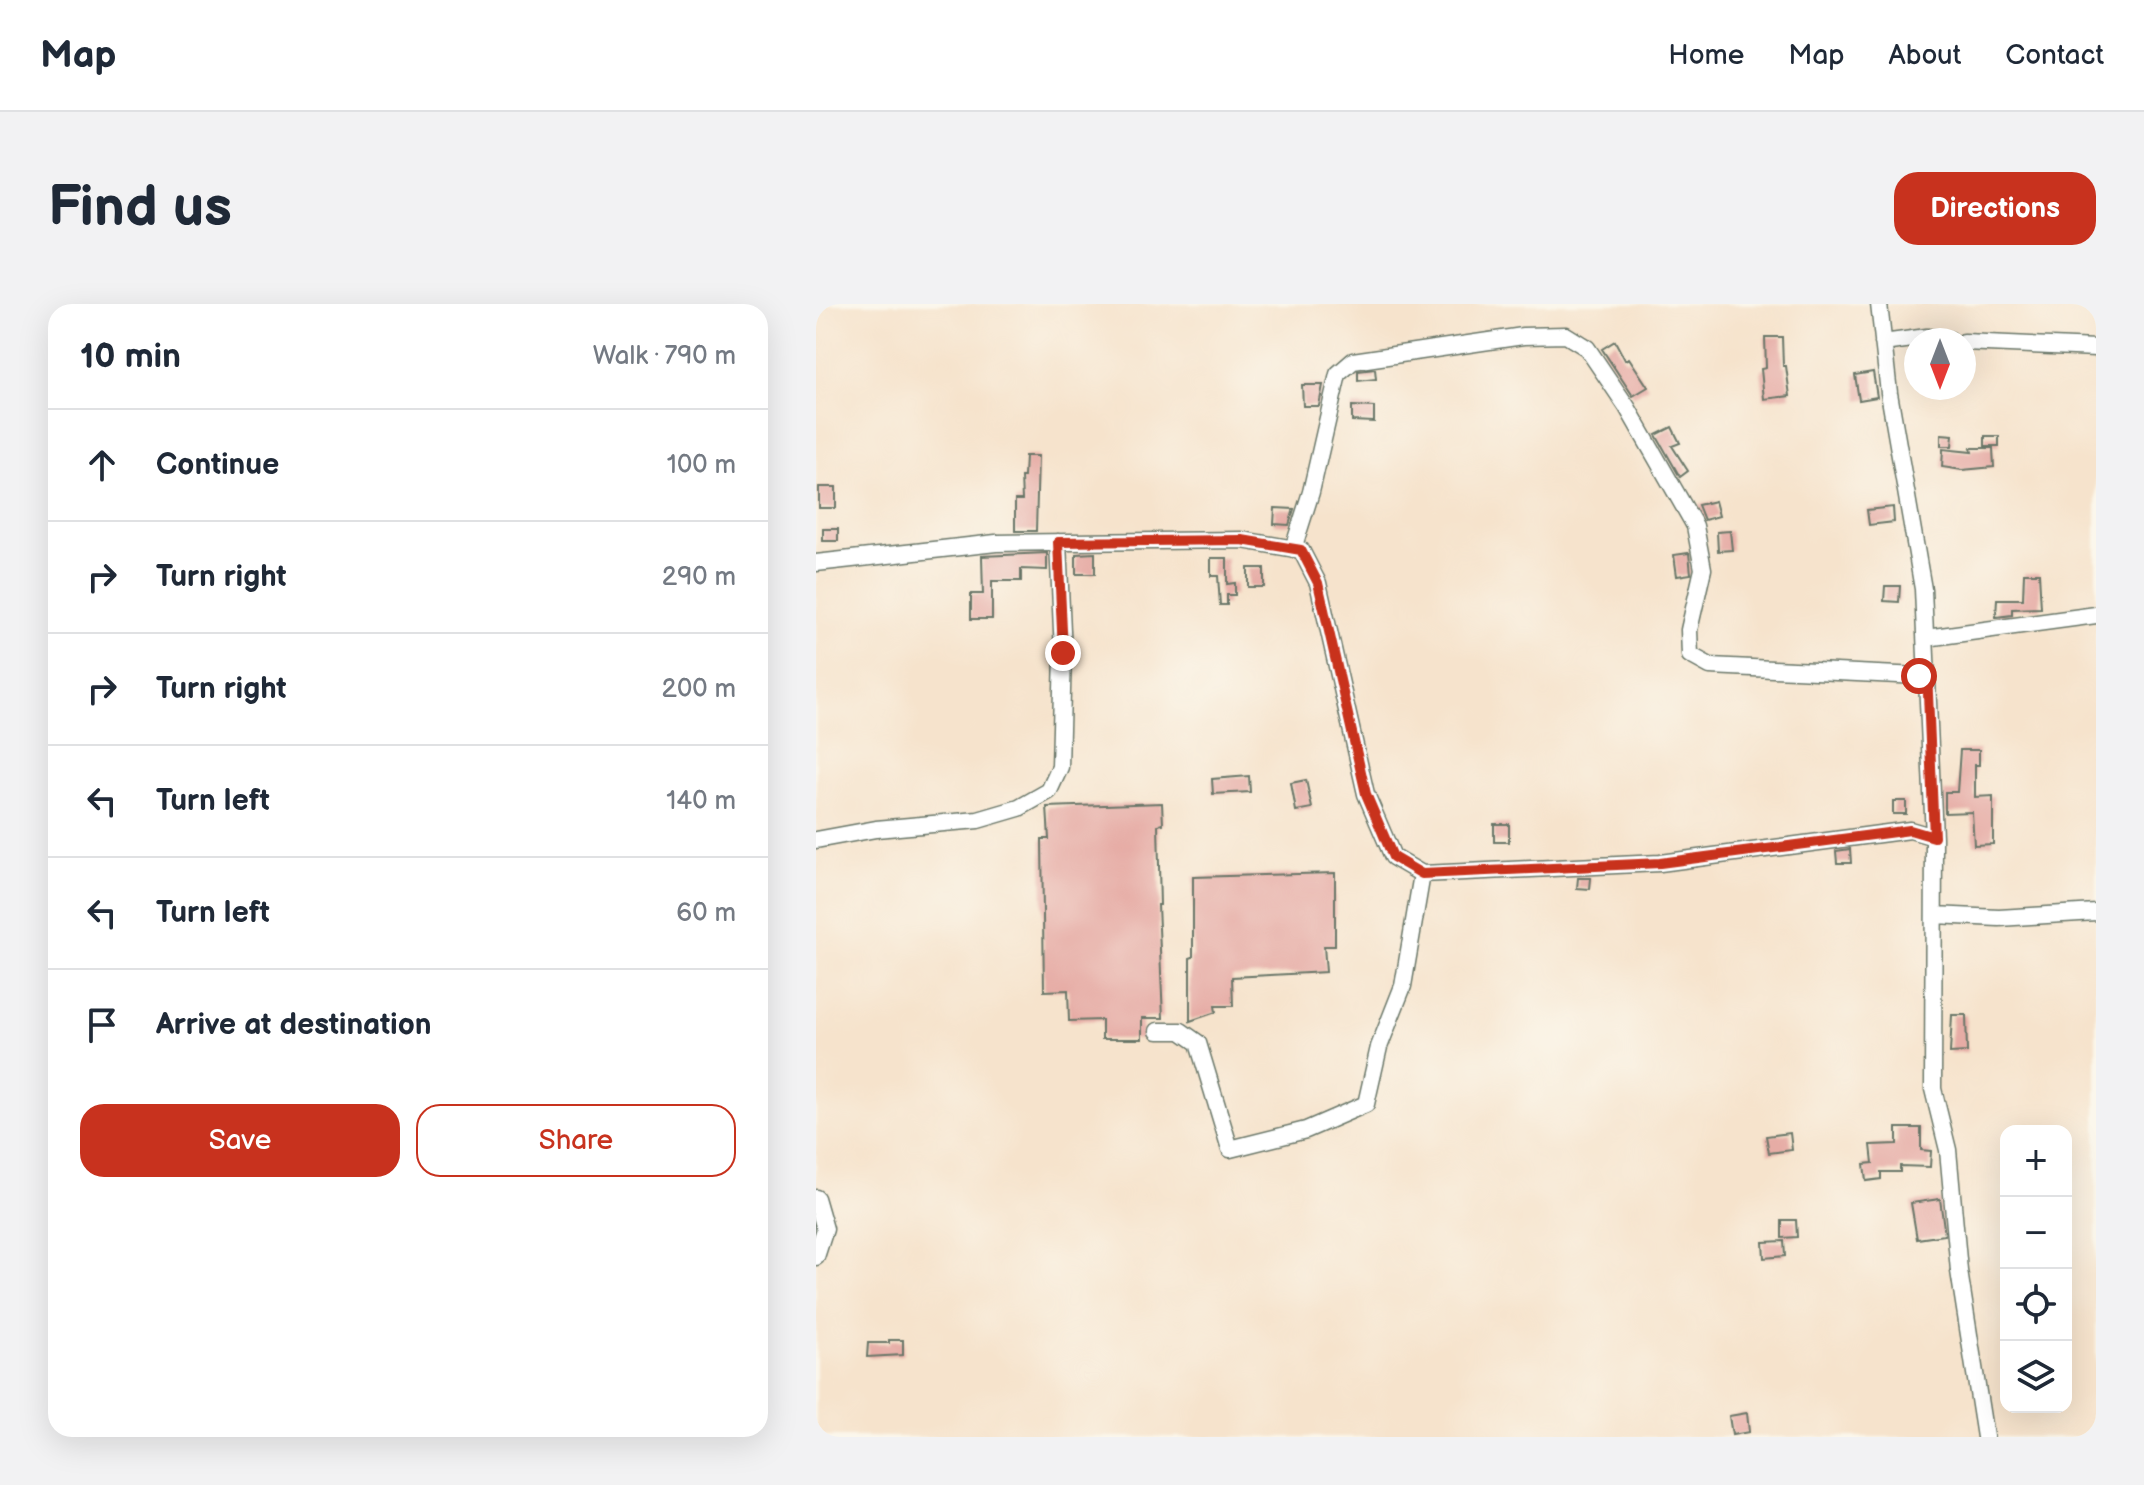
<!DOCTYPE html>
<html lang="en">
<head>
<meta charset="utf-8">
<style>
  body { margin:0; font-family:"Balsamiq Sans",sans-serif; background:#f2f2f3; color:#1f2937 }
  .controls { position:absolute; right:24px; bottom:24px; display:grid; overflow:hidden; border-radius:16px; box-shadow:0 8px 32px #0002 }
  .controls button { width:72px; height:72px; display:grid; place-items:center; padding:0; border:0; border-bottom:2px solid #e0e1e3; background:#fff; color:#1f2937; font:40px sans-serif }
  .compass { position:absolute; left:1088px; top:24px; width:72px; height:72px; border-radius:50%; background:#fff; box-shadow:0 8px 32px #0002; rotate:180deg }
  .stop { position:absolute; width:24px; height:24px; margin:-18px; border:6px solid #c8321e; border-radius:50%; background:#fff }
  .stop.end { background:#c8321e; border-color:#fff; box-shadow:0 2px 8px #0008 }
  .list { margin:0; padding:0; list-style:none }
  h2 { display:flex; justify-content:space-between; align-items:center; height:104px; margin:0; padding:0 32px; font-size:34px }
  h2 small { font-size:26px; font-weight:400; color:#747a83 }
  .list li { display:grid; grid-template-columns:52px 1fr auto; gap:24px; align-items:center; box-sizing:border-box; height:112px; padding:0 32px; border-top:2px solid #e0e1e3 }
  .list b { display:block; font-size:30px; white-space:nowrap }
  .list em { font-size:26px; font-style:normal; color:#747a83 }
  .actions { display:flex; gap:16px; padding:24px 32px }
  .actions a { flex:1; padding:18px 0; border:2px solid #c8321e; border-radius:24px; text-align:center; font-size:28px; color:#c8321e }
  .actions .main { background:#c8321e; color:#fff }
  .icon { flex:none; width:44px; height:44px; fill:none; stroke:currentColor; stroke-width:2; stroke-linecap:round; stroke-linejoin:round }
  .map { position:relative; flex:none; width:1280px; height:1133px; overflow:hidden; border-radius:24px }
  header { display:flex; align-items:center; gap:48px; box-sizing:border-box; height:112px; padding:0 40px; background:#fff; border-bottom:2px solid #e0e1e3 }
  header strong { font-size:38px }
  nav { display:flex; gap:44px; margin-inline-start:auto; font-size:28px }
  .intro { display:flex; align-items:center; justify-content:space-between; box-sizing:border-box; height:192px; padding:0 48px }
  h1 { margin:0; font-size:56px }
  .button { padding:20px 36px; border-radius:24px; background:#c8321e; color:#fff; font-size:28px; font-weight:700 }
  main { display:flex; gap:48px; padding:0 48px }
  aside { flex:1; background:#fff; border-radius:24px; box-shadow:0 8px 32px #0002 }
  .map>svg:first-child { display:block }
  .building { fill:#e6aca5 }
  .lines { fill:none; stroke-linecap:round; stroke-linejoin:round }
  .minor-casing { stroke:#6a7769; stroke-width:19 }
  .minor { stroke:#fff; stroke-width:16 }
  .route { stroke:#c8321e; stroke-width:10 }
</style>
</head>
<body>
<header>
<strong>Map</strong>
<nav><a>Home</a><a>Map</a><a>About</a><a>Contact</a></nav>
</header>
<div class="intro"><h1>Find us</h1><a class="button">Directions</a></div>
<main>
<aside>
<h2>10 min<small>Walk · 790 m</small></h2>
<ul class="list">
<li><svg class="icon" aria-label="ahead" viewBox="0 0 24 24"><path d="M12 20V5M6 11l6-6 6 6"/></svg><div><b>Continue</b></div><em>100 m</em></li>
<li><svg class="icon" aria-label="right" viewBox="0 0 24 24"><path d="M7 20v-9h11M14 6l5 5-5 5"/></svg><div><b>Turn right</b></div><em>290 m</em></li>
<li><svg class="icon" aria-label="right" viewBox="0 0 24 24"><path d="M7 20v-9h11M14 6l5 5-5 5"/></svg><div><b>Turn right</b></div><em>200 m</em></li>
<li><svg class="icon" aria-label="left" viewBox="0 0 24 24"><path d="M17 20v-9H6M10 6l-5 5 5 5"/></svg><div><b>Turn left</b></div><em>140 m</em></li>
<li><svg class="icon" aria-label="left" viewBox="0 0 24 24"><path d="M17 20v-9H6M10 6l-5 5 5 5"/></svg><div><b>Turn left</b></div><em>60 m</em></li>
<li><svg class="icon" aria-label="arrive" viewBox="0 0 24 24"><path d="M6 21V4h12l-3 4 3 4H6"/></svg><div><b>Arrive at destination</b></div></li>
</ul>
<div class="actions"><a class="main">Save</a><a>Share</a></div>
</aside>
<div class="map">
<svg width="1280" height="1133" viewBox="0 0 1280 1133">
  <rect width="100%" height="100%" fill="#fbf7ec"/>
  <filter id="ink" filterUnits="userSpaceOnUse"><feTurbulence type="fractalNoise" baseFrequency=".0125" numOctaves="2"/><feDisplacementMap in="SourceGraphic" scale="16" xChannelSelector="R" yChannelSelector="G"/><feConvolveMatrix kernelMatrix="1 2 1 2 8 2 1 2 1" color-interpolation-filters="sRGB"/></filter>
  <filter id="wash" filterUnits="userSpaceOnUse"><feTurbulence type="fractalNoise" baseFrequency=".006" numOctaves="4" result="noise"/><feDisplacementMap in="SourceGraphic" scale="32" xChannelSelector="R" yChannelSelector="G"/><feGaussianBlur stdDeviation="1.8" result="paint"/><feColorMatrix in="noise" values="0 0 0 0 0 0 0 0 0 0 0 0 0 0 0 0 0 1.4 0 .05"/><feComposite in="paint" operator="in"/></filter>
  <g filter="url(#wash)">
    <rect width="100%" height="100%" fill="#f6e3cc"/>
    <g id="blocks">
      <!-- building -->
      <path class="building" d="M949,33H966L967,62H970L974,92L948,95L945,65L950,64Z
        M799,37L809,56L813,54L832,83L817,92L786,45Z
        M559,65L560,75L542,77V67Z
        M1057,68L1061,93L1043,96L1039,71Z
        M486,81H507L503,102H487Z
        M536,102L558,103V118L536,117Z
        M856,123L864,139L856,142L872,167L864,173L840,131Z
        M1125,130L1137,131L1136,142H1125Z
        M1169,132H1183V142H1169Z
        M1155,144H1177L1178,163L1146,166L1126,163L1127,145L1156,148Z
        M209,152H222L220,227H199V196H206L205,173H208Z
        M3,183H20V204H3Z
        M899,197L903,212L888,216L882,201Z
        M1077,203L1078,218L1053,221L1051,206Z
        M459,204L478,205L473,221L458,220Z
        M7,225H22V237H7Z
        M914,227L916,246L902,247L901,228Z
        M231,249V266L205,265V277H176V315H155V290H167L166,252Z
        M279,249V270H260V250Z
        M873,249L875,270L861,272L858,251Z
        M395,254H411V280L419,279V291H411V301H404L402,272H395Z
        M432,264H448V283H432Z
        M1208,269H1223L1225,304L1196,305V311L1180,313L1181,295H1207Z
        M1069,282H1084L1083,298L1068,297Z
        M1144,446H1163V461H1159V493L1177,492V540L1158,541L1156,508L1129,509V488H1141Z
        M433,472L434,488L397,490L396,475Z
        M490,476L496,504L480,507L475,479Z
        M1077,497H1090V510H1077Z
        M346,499L347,520L342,521L344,601H342L347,714H326V735H286V716L253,717L252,686L228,687L226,535H233L231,503Z
        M678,520H693V538H678Z
        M1034,545L1035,559H1021L1020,547Z
        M519,569V642H508L510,668L416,673L417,702H399L400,708L374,717V654L377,653V573Z
        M762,574H775L774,585L761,584Z
        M1136,711H1150L1151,748L1134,749Z
        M1081,824H1105V846L1115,847L1114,863L1084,862V868H1065V875L1050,877L1048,860L1057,859L1055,841L1081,840Z
        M974,829L976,846L953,849L950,832Z
        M1124,895L1129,931L1101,935L1095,899Z
        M966,916H980L981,933L966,934Z
        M968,937L969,952L948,954L947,938Z
        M73,1036H87V1051L51,1053L52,1039H73Z
        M931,1109L933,1128L916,1131L913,1112Z"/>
    </g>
  </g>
  <g filter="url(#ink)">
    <use href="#blocks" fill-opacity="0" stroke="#6a7769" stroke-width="2"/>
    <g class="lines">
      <!-- minor casing -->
      <g class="minor-casing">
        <path id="minor" d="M1063,0L1073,89L1107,285L1118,533L1117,785L1132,846L1143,967L1169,1133
          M1148,38L1280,44
          M1067,39L1111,33L1134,36
          M477,245L495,188L522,70L537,57L707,32L750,31L771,44L811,103L879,222L887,265L873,326L874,351L894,362L1103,372L1111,366
          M0,259L180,239L426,236L485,246L502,279L550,490L577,553L606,570L844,559L1094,526L1118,533
          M1110,334L1280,311
          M0,536L60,525L162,516L203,504L233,487L244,463L247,349L242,238
          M1118,611L1183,614L1280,608
          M342,727H365L382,739L414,845L490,826L550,800L563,743L587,682L606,570
          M0,894L9,925L0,953"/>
      </g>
      <!-- minor -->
      <use href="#minor" class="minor"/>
    </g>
  </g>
  <g class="lines" filter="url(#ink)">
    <!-- route -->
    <path class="route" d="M247,349L242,238L426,236L485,246L502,279L550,490L577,553L606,570L844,559L1094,526L1118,533L1111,366L1103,372"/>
  </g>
</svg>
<div class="controls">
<button>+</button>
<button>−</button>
<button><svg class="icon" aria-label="locate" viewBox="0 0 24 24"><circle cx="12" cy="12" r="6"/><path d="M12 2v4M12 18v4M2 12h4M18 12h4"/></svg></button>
<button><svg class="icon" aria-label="layers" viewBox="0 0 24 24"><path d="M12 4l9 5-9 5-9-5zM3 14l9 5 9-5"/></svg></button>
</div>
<svg class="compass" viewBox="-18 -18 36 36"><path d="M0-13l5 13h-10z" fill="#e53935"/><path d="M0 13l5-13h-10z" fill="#747a83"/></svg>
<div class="stop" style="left:1103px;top:372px"></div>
<div class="stop end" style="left:247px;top:349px"></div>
</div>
</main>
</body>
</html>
